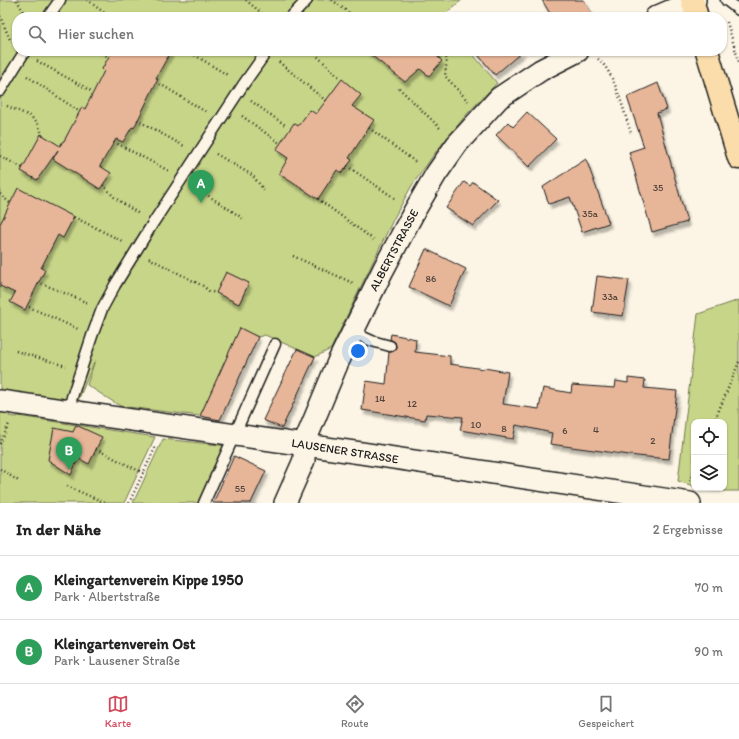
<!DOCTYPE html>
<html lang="de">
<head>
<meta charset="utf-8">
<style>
  body { margin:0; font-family:Itim,sans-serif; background:#f6f6f6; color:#222 }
  .controls { position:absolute; right:12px; bottom:12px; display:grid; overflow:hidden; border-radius:8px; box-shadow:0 1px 3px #0004 }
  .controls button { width:36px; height:36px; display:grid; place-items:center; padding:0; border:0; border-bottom:1px solid #e0e0e0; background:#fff; color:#222; font:20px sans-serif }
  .you { position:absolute; left:358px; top:351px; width:14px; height:14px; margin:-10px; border:3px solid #fff; border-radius:50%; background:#1a73e8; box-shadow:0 0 0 6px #1a73e833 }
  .badge { display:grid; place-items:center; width:26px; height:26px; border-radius:50%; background:#d1495b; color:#fff; font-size:13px; font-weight:700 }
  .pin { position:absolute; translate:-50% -33px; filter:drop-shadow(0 1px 2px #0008) }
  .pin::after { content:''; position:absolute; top:21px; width:14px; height:12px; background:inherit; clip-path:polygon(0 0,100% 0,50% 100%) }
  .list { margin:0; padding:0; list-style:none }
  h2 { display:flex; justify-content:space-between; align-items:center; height:52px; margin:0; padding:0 16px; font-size:17px }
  h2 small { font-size:13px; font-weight:400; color:#767676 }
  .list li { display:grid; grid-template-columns:26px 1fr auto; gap:12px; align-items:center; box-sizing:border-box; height:64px; padding:0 16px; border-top:1px solid #e0e0e0 }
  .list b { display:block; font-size:15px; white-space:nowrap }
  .list p { margin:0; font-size:13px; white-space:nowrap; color:#767676 }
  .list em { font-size:13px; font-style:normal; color:#767676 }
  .icon { flex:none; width:22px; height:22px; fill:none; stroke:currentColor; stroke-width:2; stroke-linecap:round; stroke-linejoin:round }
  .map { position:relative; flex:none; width:739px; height:503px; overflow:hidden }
  .search { position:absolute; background:#fff; box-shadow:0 1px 3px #0004; left:12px; right:12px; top:12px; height:44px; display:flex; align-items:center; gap:10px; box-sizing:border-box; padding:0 14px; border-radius:16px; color:#767676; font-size:15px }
  .sheet { height:180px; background:#fff }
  nav { display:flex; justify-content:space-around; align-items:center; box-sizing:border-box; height:56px; border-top:1px solid #e0e0e0; background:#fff; font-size:11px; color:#767676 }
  nav a { display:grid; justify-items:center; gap:2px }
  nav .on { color:#d1495b }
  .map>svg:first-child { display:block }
  .green { fill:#c7d588; stroke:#727852 }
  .building { fill:#e7b699; stroke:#1c1c1c; filter:url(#shadow) }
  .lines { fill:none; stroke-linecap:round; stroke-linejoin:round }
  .service-casing { stroke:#1c1c1c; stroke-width:13 }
  .minor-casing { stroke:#1c1c1c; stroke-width:24 }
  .primary-casing { stroke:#1c1c1c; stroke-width:25 }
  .path { stroke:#1c1c1c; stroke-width:2.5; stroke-dasharray:1 3; stroke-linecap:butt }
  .service { stroke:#fcf5e5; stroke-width:10 }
  .minor { stroke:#fcf5e5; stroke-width:21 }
  .primary { stroke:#faddab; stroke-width:22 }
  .labels { text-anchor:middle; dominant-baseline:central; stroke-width:3.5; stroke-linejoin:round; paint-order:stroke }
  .number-label { font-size:10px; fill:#4f423b }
  .street-label { font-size:12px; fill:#1c1c1c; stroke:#fcf5e5 }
</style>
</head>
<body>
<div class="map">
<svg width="739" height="503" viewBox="0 0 739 503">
  <defs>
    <filter id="shadow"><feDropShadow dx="2.5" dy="4.5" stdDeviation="1" flood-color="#0004"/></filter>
  </defs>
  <rect width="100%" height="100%" fill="#fcf5e5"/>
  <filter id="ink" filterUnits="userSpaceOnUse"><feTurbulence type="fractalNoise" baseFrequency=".025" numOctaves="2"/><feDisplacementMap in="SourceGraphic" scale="8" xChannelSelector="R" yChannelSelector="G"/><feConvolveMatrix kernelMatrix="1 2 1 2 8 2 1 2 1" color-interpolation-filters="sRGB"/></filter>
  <g filter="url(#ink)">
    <!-- green -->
    <path class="green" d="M0,0H462L441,17H17V51H470L497,83L467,114L435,153L411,187L394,218L331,349L315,357L265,335L258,337L240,329L200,416L120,406L87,385L95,360L78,401L0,396Z
      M739,300V491H712L701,488H724V422H694V486L678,481L698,314Z
      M0,412L10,413L9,416L17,417L18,416L155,437L124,503H0Z
      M163,439L229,446L204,503H133Z"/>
    <!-- building -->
    <path class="building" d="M542,0H584L594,17H552Z
      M112,51H171L156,78L158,79L134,128L132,127L123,142L116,139L100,166L111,173L100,189L53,159L58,150L37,180L21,171L41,134L60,146L63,141H64L82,107L85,109L104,71L102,69Z
      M366,51H441L436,55L442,61L429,76L420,69L405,82Z
      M475,51H523L495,75Z
      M342,79L361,95L352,106L374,120L349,158L352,160L342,173L337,170L318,199L279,174L288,158L276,150L294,123L298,126L310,110L316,114Z
      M658,83L667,109L657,113L687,222L652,232L629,152L644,147L627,97Z
      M527,112L556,139L529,167L496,135L508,122L513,127Z
      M586,159L609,223L582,232L570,197L549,204L543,187Z
      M464,182L470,186L473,182L498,200L473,226L446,208Z
      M18,188L74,217L63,238L58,235L41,268L45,270L25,310L10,302L15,293L0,286V224Z
      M426,249L466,269L449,306L409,287Z
      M226,272L249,283L239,304L216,293Z
      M597,276L629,280L623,316L592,312Z
      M240,328L258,337L220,420L200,416Z
      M391,334L416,339L415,352L450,356V364L484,369V368L508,372L503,404L539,409L543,388L571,393L572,385L615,388L616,381L628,383V378L645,380L644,388L677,391L669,459L637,456L550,444L552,433L516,425L513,439L460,430L463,417L426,414L425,420L362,410L366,381L386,384L389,352L394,351L396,347L395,342L390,339Z
      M297,349L315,357L282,428L263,420Z
      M76,425L102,437L89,464L78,458L71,475L48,460L54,428L73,432Z
      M234,456L266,471L251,503H213Z"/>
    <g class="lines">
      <!-- service casing -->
      <g class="service-casing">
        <path id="service" d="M726,0L739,10
          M48,17L60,0
          M291,17L307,0
          M0,91L25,51
          M352,332L372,341L390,346
          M69,411L72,397L92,336L102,309L115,285L153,223L243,85L267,51
          M204,503L275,344"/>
      </g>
      <!-- minor casing -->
      <g class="minor-casing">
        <path id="minor" d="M656,17L695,0
          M0,401L361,453L690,503
          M285,503L304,460V444L338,362L383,270L415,210L436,174L457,144L499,98L541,70L578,51"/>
      </g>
      <!-- primary casing -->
      <g class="primary-casing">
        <path id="primary" d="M692,0L697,17
          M707,51L739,158"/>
      </g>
      <!-- path -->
      <path class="path" d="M17,0L26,17
        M87,0L110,17
        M246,0L266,17
        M332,0L355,17
        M0,16L11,42
        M727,22L739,62
        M99,51L108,57
        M188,51L229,76
        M312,51L340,78
        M438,57L442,53L447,59L445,76L468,101
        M598,59C615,72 624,113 631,133
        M37,61L93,92
        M279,62L326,101
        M27,76L80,112
        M160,84L206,112
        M399,88L441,129
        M251,101L285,125
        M7,106L30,116L37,122L43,136
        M242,116L281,144
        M137,120L184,146
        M369,128L417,163
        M114,142L169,171
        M216,154L252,175L265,191
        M0,156L23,168
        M347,166L396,199
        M103,185L115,198L139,214
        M195,187L244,219
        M0,194L10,203
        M318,199L374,240
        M74,217L124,242
        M293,256L353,283
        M149,258L203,286L209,291L216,293
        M38,282L88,303
        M29,307L78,329
        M16,351L66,366
        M714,422L739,362
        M0,444L9,424
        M96,449L143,473
        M0,469L20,482
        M690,481L694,470
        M67,486L105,503
        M129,503L156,446"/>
      <!-- service -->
      <use href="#service" class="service"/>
      <!-- minor -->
      <use href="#minor" class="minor"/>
      <!-- primary -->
      <use href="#primary" class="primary"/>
    </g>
  </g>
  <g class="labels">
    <!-- number labels -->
    <g class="number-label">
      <text x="658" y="187">35</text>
      <text x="590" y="213">35a</text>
      <text x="431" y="278">86</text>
      <text x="610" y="296">33a</text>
      <text x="380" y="398">14</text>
      <text x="412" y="403">12</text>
      <text x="476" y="424">10</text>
      <text x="504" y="428">8</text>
      <text x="596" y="429">4</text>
      <text x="565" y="430">6</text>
      <text x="653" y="440">2</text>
      <text x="240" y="488">55</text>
    </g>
    <!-- street labels -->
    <g class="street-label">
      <text transform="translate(394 250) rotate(-62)">ALBERTSTRASSE</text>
      <text transform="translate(345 451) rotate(9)">LAUSENER STRASSE</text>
    </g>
  </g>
</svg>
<div class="controls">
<button><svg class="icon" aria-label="locate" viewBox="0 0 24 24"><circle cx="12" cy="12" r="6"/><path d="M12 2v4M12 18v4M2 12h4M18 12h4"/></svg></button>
<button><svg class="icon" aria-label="layers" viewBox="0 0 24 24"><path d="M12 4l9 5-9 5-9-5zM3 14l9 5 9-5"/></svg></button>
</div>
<div class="you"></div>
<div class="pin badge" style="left:201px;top:203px;background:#2e9e5b">A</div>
<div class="pin badge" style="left:69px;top:470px;background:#2e9e5b">B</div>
<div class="search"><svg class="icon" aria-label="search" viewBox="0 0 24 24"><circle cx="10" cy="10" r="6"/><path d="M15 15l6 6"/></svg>Hier suchen</div>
</div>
<section class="sheet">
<h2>In der Nähe<small>2 Ergebnisse</small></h2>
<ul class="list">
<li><span class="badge" style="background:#2e9e5b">A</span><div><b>Kleingartenverein Kippe 1950</b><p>Park · Albertstraße</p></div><em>70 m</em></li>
<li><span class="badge" style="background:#2e9e5b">B</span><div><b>Kleingartenverein Ost</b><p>Park · Lausener Straße</p></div><em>90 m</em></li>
</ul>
</section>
<nav>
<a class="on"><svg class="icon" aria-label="map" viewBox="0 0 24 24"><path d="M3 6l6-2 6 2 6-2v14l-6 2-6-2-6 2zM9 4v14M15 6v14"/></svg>Karte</a>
<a><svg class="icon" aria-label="directions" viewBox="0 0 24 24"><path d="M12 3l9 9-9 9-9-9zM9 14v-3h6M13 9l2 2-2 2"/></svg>Route</a>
<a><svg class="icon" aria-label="saved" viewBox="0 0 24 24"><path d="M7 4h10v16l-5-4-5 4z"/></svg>Gespeichert</a>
</nav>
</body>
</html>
